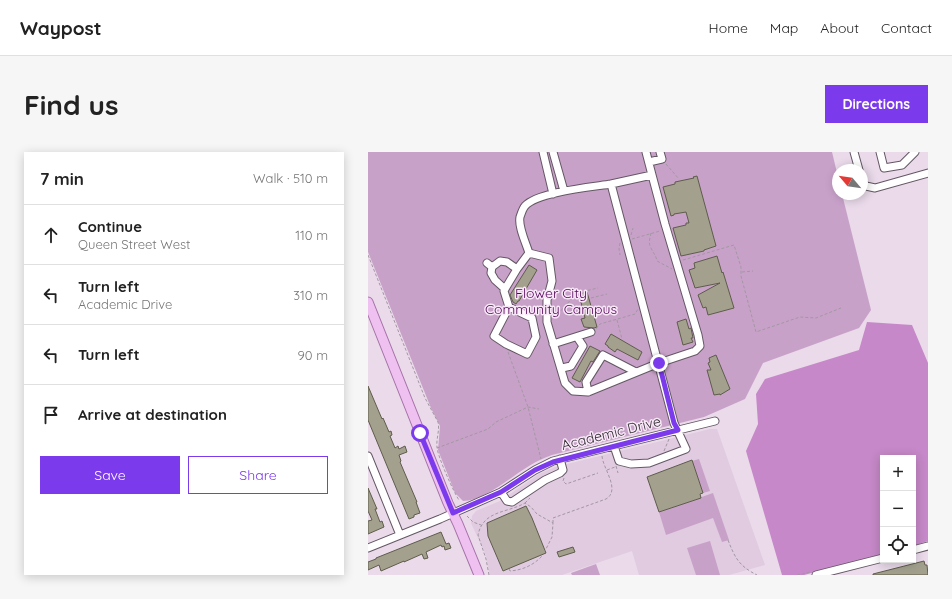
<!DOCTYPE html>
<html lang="en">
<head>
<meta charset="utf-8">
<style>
  body { margin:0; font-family:Quicksand,sans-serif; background:#f6f6f6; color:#222 }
  .controls { position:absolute; right:12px; bottom:12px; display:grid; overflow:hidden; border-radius:0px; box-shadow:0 2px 10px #0003 }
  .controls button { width:36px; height:36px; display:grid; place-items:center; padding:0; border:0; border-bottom:1px solid #e0e0e0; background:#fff; color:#222; font:20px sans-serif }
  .compass { position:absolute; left:464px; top:12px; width:36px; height:36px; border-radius:50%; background:#fff; box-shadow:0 2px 10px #0003; rotate:299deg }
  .stop { position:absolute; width:12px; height:12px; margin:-9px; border:3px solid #7c3aed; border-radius:50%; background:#fff }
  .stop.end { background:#7c3aed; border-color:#fff; box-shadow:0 1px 4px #0008 }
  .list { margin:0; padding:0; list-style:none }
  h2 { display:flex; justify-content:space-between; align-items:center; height:52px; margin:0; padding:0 16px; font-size:17px }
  h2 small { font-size:13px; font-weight:400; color:#767676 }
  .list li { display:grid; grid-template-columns:26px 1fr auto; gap:12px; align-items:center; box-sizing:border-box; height:60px; padding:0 16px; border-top:1px solid #e0e0e0 }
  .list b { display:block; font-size:15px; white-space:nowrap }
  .list p { margin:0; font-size:13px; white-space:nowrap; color:#767676 }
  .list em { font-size:13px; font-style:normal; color:#767676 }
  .actions { display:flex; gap:8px; padding:12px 16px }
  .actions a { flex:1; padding:9px 0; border:1px solid #7c3aed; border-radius:0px; text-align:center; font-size:14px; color:#7c3aed }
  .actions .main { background:#7c3aed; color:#fff }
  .icon { flex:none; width:22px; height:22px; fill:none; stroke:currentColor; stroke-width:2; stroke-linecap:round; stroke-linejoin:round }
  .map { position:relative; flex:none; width:560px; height:423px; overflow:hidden; border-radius:0px }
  header { display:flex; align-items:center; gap:24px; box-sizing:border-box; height:56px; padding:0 20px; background:#fff; border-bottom:1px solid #e0e0e0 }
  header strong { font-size:19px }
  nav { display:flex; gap:22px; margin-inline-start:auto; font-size:14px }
  .intro { display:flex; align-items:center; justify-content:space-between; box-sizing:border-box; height:96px; padding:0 24px }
  h1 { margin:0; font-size:28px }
  .button { padding:10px 18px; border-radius:0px; background:#7c3aed; color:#fff; font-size:14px; font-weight:700 }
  main { display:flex; gap:24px; padding:0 24px }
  aside { flex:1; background:#fff; border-radius:0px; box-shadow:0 2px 10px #0003 }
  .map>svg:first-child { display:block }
  .built { fill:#e0cbe0 }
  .green { fill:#c8a1c9 }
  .forest { fill:#c688c8 }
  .building { fill:#a3a18e; stroke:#5e5c4b }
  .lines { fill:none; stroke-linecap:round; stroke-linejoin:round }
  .minor-casing { stroke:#645764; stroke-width:9 }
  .major-casing { stroke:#a571a7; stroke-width:11 }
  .path { stroke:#a397a3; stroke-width:1; stroke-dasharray:3 2; stroke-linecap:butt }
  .minor { stroke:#fff; stroke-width:7 }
  .major { stroke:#efc1f1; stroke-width:9 }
  .route { stroke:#7c3aed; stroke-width:5 }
  .labels { text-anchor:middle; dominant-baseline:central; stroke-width:3; stroke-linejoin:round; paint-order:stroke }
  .park-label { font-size:14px; fill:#540459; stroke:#f7e7f7 }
  .street-label { font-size:14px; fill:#312b31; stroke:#f7e7f7 }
</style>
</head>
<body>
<header>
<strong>Waypost</strong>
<nav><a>Home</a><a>Map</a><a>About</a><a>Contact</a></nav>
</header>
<div class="intro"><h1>Find us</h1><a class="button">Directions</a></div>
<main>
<aside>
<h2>7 min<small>Walk · 510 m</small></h2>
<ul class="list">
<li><svg class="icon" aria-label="ahead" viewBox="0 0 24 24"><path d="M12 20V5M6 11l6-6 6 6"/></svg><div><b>Continue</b><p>Queen Street West</p></div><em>110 m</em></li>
<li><svg class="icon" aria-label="left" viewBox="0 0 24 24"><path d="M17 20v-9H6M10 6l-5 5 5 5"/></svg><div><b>Turn left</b><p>Academic Drive</p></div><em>310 m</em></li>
<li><svg class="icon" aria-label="left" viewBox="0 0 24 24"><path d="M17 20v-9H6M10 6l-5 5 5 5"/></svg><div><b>Turn left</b></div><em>90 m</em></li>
<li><svg class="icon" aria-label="arrive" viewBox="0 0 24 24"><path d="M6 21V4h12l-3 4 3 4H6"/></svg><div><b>Arrive at destination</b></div></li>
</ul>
<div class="actions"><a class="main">Save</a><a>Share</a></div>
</aside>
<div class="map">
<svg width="560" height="423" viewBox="0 0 560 423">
  <rect width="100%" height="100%" fill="#eadaea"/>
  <!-- built -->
  <path class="built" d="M342,277H349L397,413L361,423H271L264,399L194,423H122L117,401L103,371L104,364L108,359L132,349L171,322L187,315Z"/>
  <!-- green -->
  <path class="green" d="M0,0H464L470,25V42H474L503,158L491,176L395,211L377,247L336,265L184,303C176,306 169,309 161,314C144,324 116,349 95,349L87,341L70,298L72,274L63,256L0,100Z
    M331,307L342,339L335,341L324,309Z
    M345,341L361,388L354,390L345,366L298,383L291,360Z
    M342,389L352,423H328L319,396Z
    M228,412L232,423H204L203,421Z"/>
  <!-- forest -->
  <path class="forest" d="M499,170L544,173L560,211V389L545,394V306H515V402L436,423H414L378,299L390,272L388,242L397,227L491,198Z"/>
  <!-- building -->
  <path class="building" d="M329,24L348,94L336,98V99L313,104L305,76L318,73V71H321L318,60L306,62V63L303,64L295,35L307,32V30L326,26L325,25Z
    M349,104L354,121L355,120L366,156L340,163L338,155L335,156L330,143L352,131L327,136L321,118L327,116L326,111Z
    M161,113L169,118L151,149H150L148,152L145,150L142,143Z
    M219,140L229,175L226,176L216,175L213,167L217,166L211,142Z
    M318,167L321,177L323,176L325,186H323L325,190L315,193L309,170Z
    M243,182L274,200L270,208L249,197L247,200L240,195V194L237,192Z
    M222,194L232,199L225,210L223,209L212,230L204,226Z
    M348,203L362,237L352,243V242L346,243L339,218H343L340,211L342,210L341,206Z
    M0,234L14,267L15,266L21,280L23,279L24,283L22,284L27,296L30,294L31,297L37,294L39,300L31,303L33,309L32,310L49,350H48L52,361L46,363V365L41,367L0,268Z
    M324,308L335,341L332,342L333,346L291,360L279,325Z
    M0,336L9,357H7L12,370L14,369L16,375L0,382V369L4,368L0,359Z
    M158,354L164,366L178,401L135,419L120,384L119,371Z
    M73,380L78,392L81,391L83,396L77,398L76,394L74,395L73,393L58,400L60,406L56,407L54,402L36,410V409L13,419L11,413L0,418V410L8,407V406Z
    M205,395L207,400L191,405L189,400Z
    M556,409L557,413H559L560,423H505V422Z"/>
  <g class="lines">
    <!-- minor casing -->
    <g class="minor-casing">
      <path id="minor" d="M175,0L185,42
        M185,0L196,39
        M278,0L284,23
        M486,0L491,18
        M512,0L516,16L534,13L547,0
        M281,10L294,7L292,0
        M494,29L498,34L507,36L560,21
        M243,32L284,23L297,72L330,183L332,194L327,199L291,211L220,240L205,239L197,231L179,170V148L184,129L181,106L161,101C158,91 150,75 152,65C153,62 155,56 157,54C169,40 224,35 243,32L306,271L318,297L281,311L263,312L251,309L246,294
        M119,111L124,115L123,121L127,128L137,137
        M124,115L132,109L139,110L149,117
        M141,155L164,166L168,185L159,202L138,192L126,184L141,155L136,139L137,137L149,117L161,101
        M185,192L223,180
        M194,216L203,214L215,194L209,185
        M220,240L218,230L235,203L268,220
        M0,304L32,383
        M133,340L139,349L144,350L177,328L192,321L195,318L192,307
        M0,396L72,367L133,340L167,318L185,309L347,269
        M545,398L560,394
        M448,423L515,406"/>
    </g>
    <!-- major casing -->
    <g class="major-casing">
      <path id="major" d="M0,150L80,351L90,372L111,423"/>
    </g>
    <!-- path -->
    <path class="path" d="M298,12L311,27
      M283,81C282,86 280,91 283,96C285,101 288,103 289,109L304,117
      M263,83L265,76
      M264,87L292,79
      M252,91L251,97L252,103
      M0,103L57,246L70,270C72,278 68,287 69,295C69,303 86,341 91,348
      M315,108L366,93L373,115V124L388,180L432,165L448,166L473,156
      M374,120L385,119
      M223,146L239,142
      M226,158L243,154
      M186,166L209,141L230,136
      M249,168L254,187
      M228,177L232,172L267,162L270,157
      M140,200L160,255L173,307
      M69,296L120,277L128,270L160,255L171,257
      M296,299L301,287
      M248,314L250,321
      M239,318L247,315
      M196,326L195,329L198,332L230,321
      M157,351L162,346
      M99,364L105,370L113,373
      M185,371V366L238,347C253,338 235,317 234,304
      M360,388C367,406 371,414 389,423
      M141,417L142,419C155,418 166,413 175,403
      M121,423L118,407L110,383C115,358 140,361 157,351L163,355L169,362L185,371L184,385L177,399
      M429,423L442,420"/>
    <!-- minor -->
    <use href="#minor" class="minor"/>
    <!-- major -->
    <use href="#major" class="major"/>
  </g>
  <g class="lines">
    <!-- route -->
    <path class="route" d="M52,281L85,361L133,340L167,318L185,310L310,278L306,271L291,211"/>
  </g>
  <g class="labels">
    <!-- park labels -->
    <g class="park-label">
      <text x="183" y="141">Flower City<tspan x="183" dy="16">Community Campus</tspan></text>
    </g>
    <!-- street labels -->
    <g class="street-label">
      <text transform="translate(243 281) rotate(-14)">Academic Drive</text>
    </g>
  </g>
</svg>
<div class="controls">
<button>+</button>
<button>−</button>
<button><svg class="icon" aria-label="locate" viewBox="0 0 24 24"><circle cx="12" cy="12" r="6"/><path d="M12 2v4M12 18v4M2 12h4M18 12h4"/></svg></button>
</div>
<svg class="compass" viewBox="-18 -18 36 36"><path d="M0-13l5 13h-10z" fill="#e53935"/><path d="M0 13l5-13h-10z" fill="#767676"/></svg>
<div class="stop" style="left:52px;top:281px"></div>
<div class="stop end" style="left:291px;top:211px"></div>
</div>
</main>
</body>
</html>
